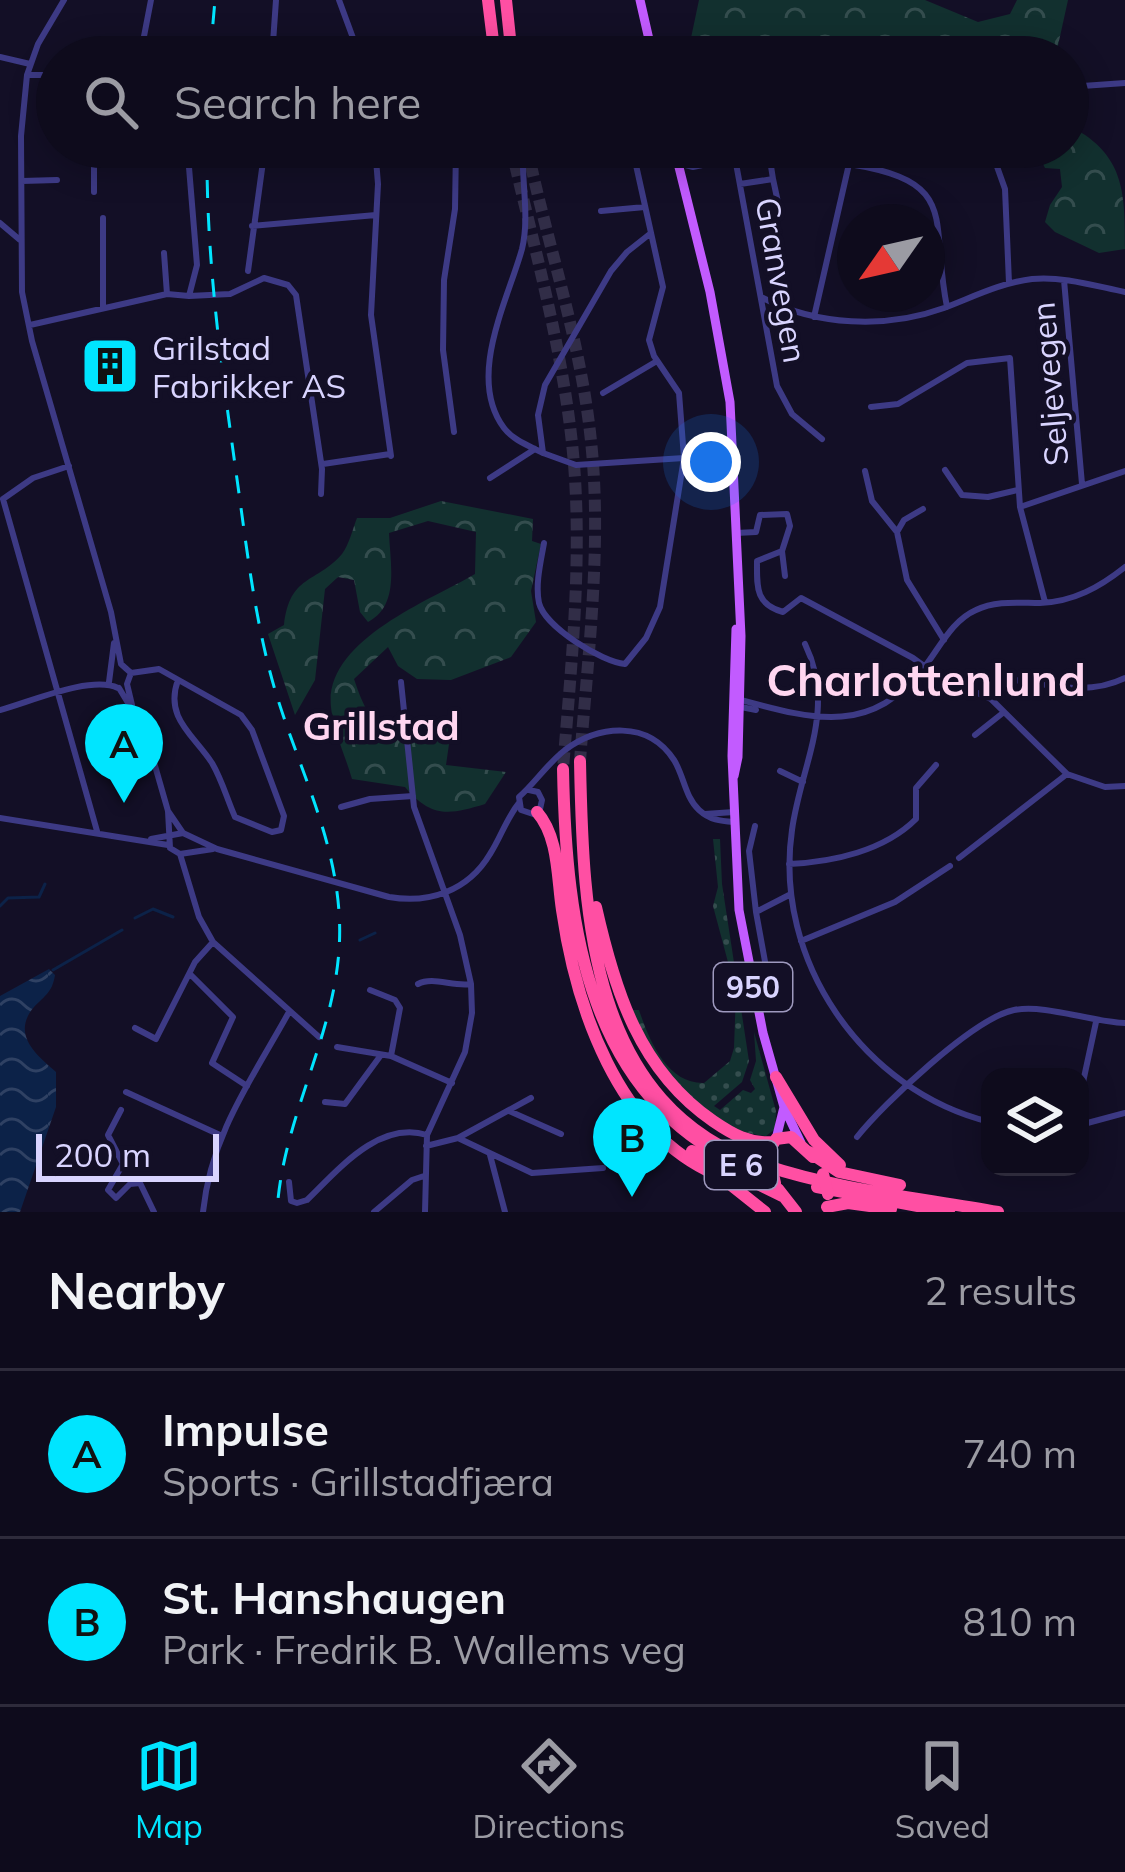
<!DOCTYPE html>
<html lang="en">
<head>
<meta charset="utf-8">
<style>
  body { margin:0; font-family:Mulish,sans-serif; background:#1c1929; color:#f1f3f6 }
  .controls { position:absolute; right:36px; bottom:36px; display:grid; overflow:hidden; border-radius:24px; box-shadow:0 6px 30px #0003 }
  .controls button { width:108px; height:108px; display:grid; place-items:center; padding:0; border:0; border-bottom:3px solid #2e2b3b; background:#0e0b1c; color:#f1f3f6; font:60px sans-serif }
  .compass { position:absolute; left:837px; top:204px; width:108px; height:108px; border-radius:50%; background:#0e0b1c; box-shadow:0 6px 30px #0003; rotate:236deg }
  .scale { position:absolute; left:36px; bottom:30px; width:183px; box-sizing:border-box; padding-left:12px; border:6px solid #d9d4ff; border-top:0; font-size:33px; line-height:42px; white-space:nowrap; color:#d9d4ff; -webkit-text-stroke:9px #130f26; paint-order:stroke }
  .you { position:absolute; left:711px; top:462px; width:42px; height:42px; margin:-30px; border:9px solid #fff; border-radius:50%; background:#1a73e8; box-shadow:0 0 0 18px #1a73e833 }
  .badge { display:grid; place-items:center; width:78px; height:78px; border-radius:50%; background:#00e5ff; color:#111; font-size:39px; font-weight:700 }
  .pin { position:absolute; translate:-50% -99px; filter:drop-shadow(0 3px 6px #0008) }
  .pin::after { content:''; position:absolute; top:63px; width:42px; height:36px; background:inherit; clip-path:polygon(0 0,100% 0,50% 100%) }
  .list { margin:0; padding:0; list-style:none }
  h2 { display:flex; justify-content:space-between; align-items:center; height:156px; margin:0; padding:0 48px; font-size:51px }
  h2 small { font-size:39px; font-weight:400; color:#9b9ba3 }
  .list li { display:grid; grid-template-columns:78px 1fr auto; gap:36px; align-items:center; box-sizing:border-box; height:168px; padding:0 48px; border-top:3px solid #2e2b3b }
  .list b { display:block; font-size:45px; white-space:nowrap }
  .list p { margin:0; font-size:39px; white-space:nowrap; color:#9b9ba3 }
  .list em { font-size:39px; font-style:normal; color:#9b9ba3 }
  .icon { flex:none; width:66px; height:66px; fill:none; stroke:currentColor; stroke-width:2; stroke-linecap:round; stroke-linejoin:round }
  .map { position:relative; flex:none; width:1125px; height:1212px; overflow:hidden }
  .search { position:absolute; background:#0e0b1c; box-shadow:0 6px 30px #0003; left:36px; right:36px; top:36px; height:132px; display:flex; align-items:center; gap:30px; box-sizing:border-box; padding:0 42px; border-radius:66px; color:#9b9ba3; font-size:45px }
  .sheet { height:492px; background:#0e0b1c }
  nav { display:flex; justify-content:space-around; align-items:center; box-sizing:border-box; height:168px; border-top:3px solid #2e2b3b; background:#0e0b1c; font-size:33px; color:#9b9ba3 }
  nav a { display:grid; justify-items:center; gap:6px }
  nav .on { color:#00e5ff }
  .map>svg:first-child { display:block }
  .grass { fill:url(#grass-dots) }
  .forest { fill:url(#forest-crowns) }
  .water { fill:url(#water-waves) }
  .lines { fill:none; stroke-linecap:round; stroke-linejoin:round }
  .stream { stroke:#0c2248; stroke-width:3 }
  .highway-tunnel { stroke:#312d47; stroke-width:12; stroke-dasharray:12 6; stroke-linecap:butt }
  .minor { stroke:#3d3a85; stroke-width:6 }
  .major { stroke:#c25bff; stroke-width:9 }
  .highway { stroke:#ff4fa3; stroke-width:12 }
  .rail { stroke:#00e5ff; stroke-width:3; stroke-dasharray:18 15; stroke-linecap:butt }
  .highway-bridge { stroke:#ff4fa3; stroke-width:12 }
  .labels { text-anchor:middle; dominant-baseline:central; stroke-width:9; stroke-linejoin:round; paint-order:stroke }
  .shield { fill:#130f26; stroke:#9e99be; stroke-width:3 }
  .shield-label { font-size:30px; font-weight:bold; fill:#d9d4ff }
  .street-label { font-size:33px; fill:#d9d4ff; stroke:#130f26 }
  .poi-label { font-size:33px; fill:#d9d4ff; stroke:#130f26; text-anchor:start }
  .quarter-label { font-size:39px; font-weight:bold; fill:#ffd6f0; stroke:#130f26 }
  .district-label { font-size:45px; font-weight:bold; fill:#ffd6f0; stroke:#130f26 }
</style>
</head>
<body>
<div class="map">
<svg width="1125" height="1212" viewBox="0 0 1125 1212">
  <defs>
    <pattern id="grass-dots" width="8" height="8" patternUnits="userSpaceOnUse" patternTransform="scale(3)"><rect width="8" height="8" fill="#12302f"/><path d="M2 2h.1M6 6h.1" fill="none" stroke="#344d4e" stroke-width="1.8" stroke-linecap="round"/></pattern>
    <pattern id="forest-crowns" width="20" height="18" patternUnits="userSpaceOnUse" patternTransform="scale(3)"><rect width="20" height="18" fill="#12302f"/><path d="M2 6a3 3 0 1 1 6 0M12 15a3 3 0 1 1 6 0" fill="none" stroke="#344d4e"/></pattern>
    <pattern id="water-waves" width="16" height="10" patternUnits="userSpaceOnUse" patternTransform="scale(3)"><rect width="16" height="10" fill="#0c2248"/><path d="M0 5q4-4 8 0t8 0" fill="none" stroke="#2f4163"/></pattern>
  </defs>
  <rect width="100%" height="100%" fill="#130f26"/>
  <!-- grass -->
  <path class="grass" d="M713,839H720L722,884L749,1061L742,1082L714,1106L720,1110L743,1090L751,1093L755,1089L750,1080L756,1061L754,1032L776,1111L775,1129L766,1136C700,1130 659,1062 629,1010H639C649,1040 667,1084 704,1083L730,1061L734,1048L736,992L713,906L718,887Z"/>
  <!-- forest -->
  <path class="forest" d="M699,0H925L978,22L1010,14L1017,0H1068L1057,50L1004,53C991,42 984,39 970,51L974,57H898L875,49L872,57H797L796,46L793,45L722,57L706,53L703,57H687Z
    M1077,130C1125,158 1125,195 1125,249L1099,253L1055,232L1045,222L1050,205L1062,187L1060,169L1045,168L1035,147H1068V133Z
    M441,501L533,519L532,541L541,544L531,591L536,622L511,657L451,680L417,679L398,666L388,647L354,679C370,727 378,727 424,744L452,723L446,765L506,772L485,804C449,815 431,818 405,787L352,779C346,757 333,731 331,707C324,641 427,602 475,574L476,532L428,521L389,533C390,563 400,606 368,622L360,612L354,580L338,577L325,589L315,680L295,715L268,634L284,625C290,574 316,584 342,554C349,545 353,528 357,518H390Z"/>
  <!-- water -->
  <path class="water" d="M49,969L55,975C52,993 45,995 34,1007C11,1034 36,1055 56,1072V1107L20,1212H0V996Z"/>
  <g class="lines">
    <!-- stream -->
    <path class="stream" d="M0,906L8,898L39,897L45,884
      M135,918L153,909L173,917
      M360,940L375,933
      M53,970L122,930"/>
    <!-- highway-tunnel -->
    <path class="highway-tunnel" d="M511,147C535,252 565,356 574,464C582,566 571,667 563,769
      M527,147C547,243 579,335 590,432C603,541 588,652 580,761"/>
    <!-- minor -->
    <path class="minor" d="M64,0L38,44L27,75L21,136L22,292L32,341L111,612L121,664L131,673L127,684L132,705
      M339,0L360,57
      M0,57L30,64
      M140,57L151,0
      M272,57L276,0
      M27,75H57
      M1068,87L1125,83
      M94,147V192
      M375,147L378,184L371,315L391,456
      M523,147C521,180 530,216 522,249C508,300 466,377 504,428C514,441 530,446 543,453
      M768,147L773,179
      M990,147L1005,189L1009,283
      M817,158L849,164
      M682,164L693,167L735,158L777,386L792,414L822,439
      M22,181L57,180
      M740,184L773,179L779,207
      M601,211L645,207
      M103,218V307
      M0,223L20,240
      M252,226L376,215
      M651,233L627,252L611,271L545,385L538,415L543,453L576,465L684,458
      M248,271L265,147
      M1064,280L1082,484
      M167,294L189,296L197,265L188,155L180,153
      M189,296L230,294L264,278L288,285L296,295L322,469L321,494
      M761,297C816,326 886,329 944,308C973,297 1000,283 1032,279C1063,276 1095,286 1125,292
      M814,317L849,164C962,182 929,219 947,307
      M30,325L167,294L164,253
      M603,393L657,361
      M871,407L898,404L967,363L1010,358L1020,507L1045,602
      M454,432L443,350L444,280L455,209L456,147
      M323,464L390,454
      M945,470L962,495L988,497L1018,490
      M865,471L872,501L897,532L907,580L944,640
      M490,478L535,449
      M3,499L97,831
      M3,499L33,478L69,466
      M1020,507L1125,471
      M897,532L904,520L923,509
      M736,533L756,532L760,515L787,514L790,526L782,551L757,561C757,587 755,604 783,612L801,598L913,658L935,674L991,699L1067,774L1105,787L1125,786
      M544,543C541,561 535,584 539,603C545,627 602,662 625,664L646,638L660,607L684,458L679,393L654,356L649,340L663,287L632,147
      M782,551L785,576
      M805,644C837,710 801,764 792,830C773,960 863,1091 990,1122
      M131,673L159,669L241,715L252,730L284,816L281,830L272,832L235,817C227,799 222,780 212,763C194,735 164,718 178,680
      M109,682L114,643
      M401,682L414,807L460,935L471,984L472,1013L465,1052L427,1135L425,1212
      M119,688L145,731L168,811L170,848L180,854L213,849
      M986,696L1008,679C1048,684 1087,697 1125,678
      M741,700C815,720 872,736 926,665C941,645 953,620 976,610C996,600 1019,603 1040,603C1073,602 1100,587 1125,567
      M736,706L756,710
      M0,710C30,702 91,675 118,688
      M975,735L1004,712
      M780,771L803,782
      M529,790L538,792L542,800L540,809L533,814L521,810L519,797C535,783 547,764 565,750C599,725 648,720 674,760C684,776 685,797 699,810C710,820 720,821 734,822
      M341,807L370,799L413,796
      M168,811L183,833L217,849L389,897C429,904 468,891 490,854C501,837 506,819 519,803
      M705,814L734,812
      M0,818L168,845
      M755,826L749,851L756,912
      M151,839L183,833
      M180,854L199,917L213,942L319,1037
      M959,858L1067,774
      M789,864C833,862 884,851 916,819V788L936,765
      M801,941L895,902L950,866
      M190,974L233,1017L212,1063L247,1086
      M774,976L768,978L756,912L791,894
      M418,984C433,976 453,987 471,984
      M370,990L395,1000L400,1008L391,1056
      M135,1028L156,1039L195,962L213,942
      M337,1047L391,1056L452,1083
      M126,1092L220,1135
      M1080,1096L1096,1022
      M325,1102L345,1104L381,1055
      M121,1110L108,1135L123,1164L108,1190L116,1198L130,1184L140,1183L154,1212
      M509,1111L561,1134
      M1080,1125L1125,1113
      M857,1137C883,1104 974,1018 1014,1010C1046,1004 1091,1022 1125,1023
      M458,1138L532,1173L603,1168
      M426,1146L458,1138L531,1098
      M490,1155L505,1212
      M289,1182L291,1201L297,1203L307,1200C338,1170 379,1120 427,1135
      M203,1212C211,1134 252,1079 289,1012
      M374,1212L412,1180L424,1176"/>
    <!-- major -->
    <path class="major" d="M640,0L653,57
      M674,147L710,292L730,402L741,636L738,757L734,776
      M736,629L732,756L739,910L763,1033L784,1107L801,1143
      M776,1139L784,1107"/>
    <!-- highway -->
    <path class="highway" d="M488,0L495,57
      M506,0L512,57
      M580,761C583,916 589,1107 764,1165C838,1190 921,1198 998,1212
      M563,769C566,925 587,1103 751,1169
      M537,812C559,837 557,878 562,910C576,1007 617,1131 715,1174
      M596,907C615,991 639,1070 713,1121C732,1134 749,1144 773,1142
      M776,1077L814,1140L840,1165
      M770,1149L776,1139L791,1137L813,1157
      M692,1151L782,1196
      M809,1152L839,1172L900,1185
      M711,1169L765,1212
      M817,1187L949,1212
      M778,1189L796,1212
      M827,1207L848,1203L891,1209"/>
    <!-- rail -->
    <path class="rail" d="M210,57L215,0
      M207,147C206,257 221,364 236,472C245,535 252,598 267,660C287,746 333,823 339,912C347,1021 283,1107 277,1212"/>
    <!-- highway-bridge -->
    <path class="highway-bridge" d="M769,1156L775,1183
      M823,1174L828,1194"/>
  </g>
  <!-- icons -->
  <defs>
    <g id="building-square" transform="scale(3)"><rect x="-9" y="-9" width="18" height="18" rx="4" fill="#00e5ff" stroke="#130f26"/><path d="M-4-6H4V6H1V3H-1V6H-4ZM-2.5-4.3h1.7v1.8h-1.7ZM.8-4.3h1.7v1.8H.8ZM-2.5-1h1.7V.8h-1.7ZM.8-1h1.7V.8H.8Z" fill="#111"/></g>
  </defs>
  <g fill-rule="evenodd">
    <use href="#building-square" x="110" y="366"/>
  </g>
  <g class="labels">
    <!-- shield labels -->
    <g class="shield">
      <rect x="714" y="963" width="78" height="48" rx="9"/>
      <rect x="705" y="1141" width="72" height="48" rx="9"/>
    </g>
    <g class="shield-label">
      <text x="753" y="987">950</text>
      <text x="741" y="1165">E 6</text>
    </g>
    <!-- street labels -->
    <g class="street-label">
      <text transform="translate(782 280) rotate(80)">Granvegen</text>
      <text transform="translate(1049 384) rotate(-95)">Seljevegen</text>
    </g>
    <!-- poi labels -->
    <g class="poi-label">
      <text x="152" y="347">Grilstad<tspan x="152" dy="38">Fabrikker AS</tspan></text>
    </g>
    <!-- quarter labels -->
    <g class="quarter-label">
      <text x="381" y="725">Grillstad</text>
    </g>
    <!-- district labels -->
    <g class="district-label">
      <text x="926" y="679">Charlottenlund</text>
    </g>
  </g>
</svg>
<div class="controls">
<button><svg class="icon" aria-label="layers" viewBox="0 0 24 24"><path d="M12 4l9 5-9 5-9-5zM3 14l9 5 9-5"/></svg></button>
</div>
<svg class="compass" viewBox="-18 -18 36 36"><path d="M0-13l5 13h-10z" fill="#e53935"/><path d="M0 13l5-13h-10z" fill="#9b9ba3"/></svg>
<div class="scale">200 m</div>
<div class="you"></div>
<div class="pin badge" style="left:124px;top:803px">A</div>
<div class="pin badge" style="left:632px;top:1197px">B</div>
<div class="search"><svg class="icon" aria-label="search" viewBox="0 0 24 24"><circle cx="10" cy="10" r="6"/><path d="M15 15l6 6"/></svg>Search here</div>
</div>
<section class="sheet">
<h2>Nearby<small>2 results</small></h2>
<ul class="list">
<li><span class="badge">A</span><div><b>Impulse</b><p>Sports · Grillstadfjæra</p></div><em>740 m</em></li>
<li><span class="badge">B</span><div><b>St. Hanshaugen</b><p>Park · Fredrik B. Wallems veg</p></div><em>810 m</em></li>
</ul>
</section>
<nav>
<a class="on"><svg class="icon" aria-label="map" viewBox="0 0 24 24"><path d="M3 6l6-2 6 2 6-2v14l-6 2-6-2-6 2zM9 4v14M15 6v14"/></svg>Map</a>
<a><svg class="icon" aria-label="directions" viewBox="0 0 24 24"><path d="M12 3l9 9-9 9-9-9zM9 14v-3h6M13 9l2 2-2 2"/></svg>Directions</a>
<a><svg class="icon" aria-label="saved" viewBox="0 0 24 24"><path d="M7 4h10v16l-5-4-5 4z"/></svg>Saved</a>
</nav>
</body>
</html>
